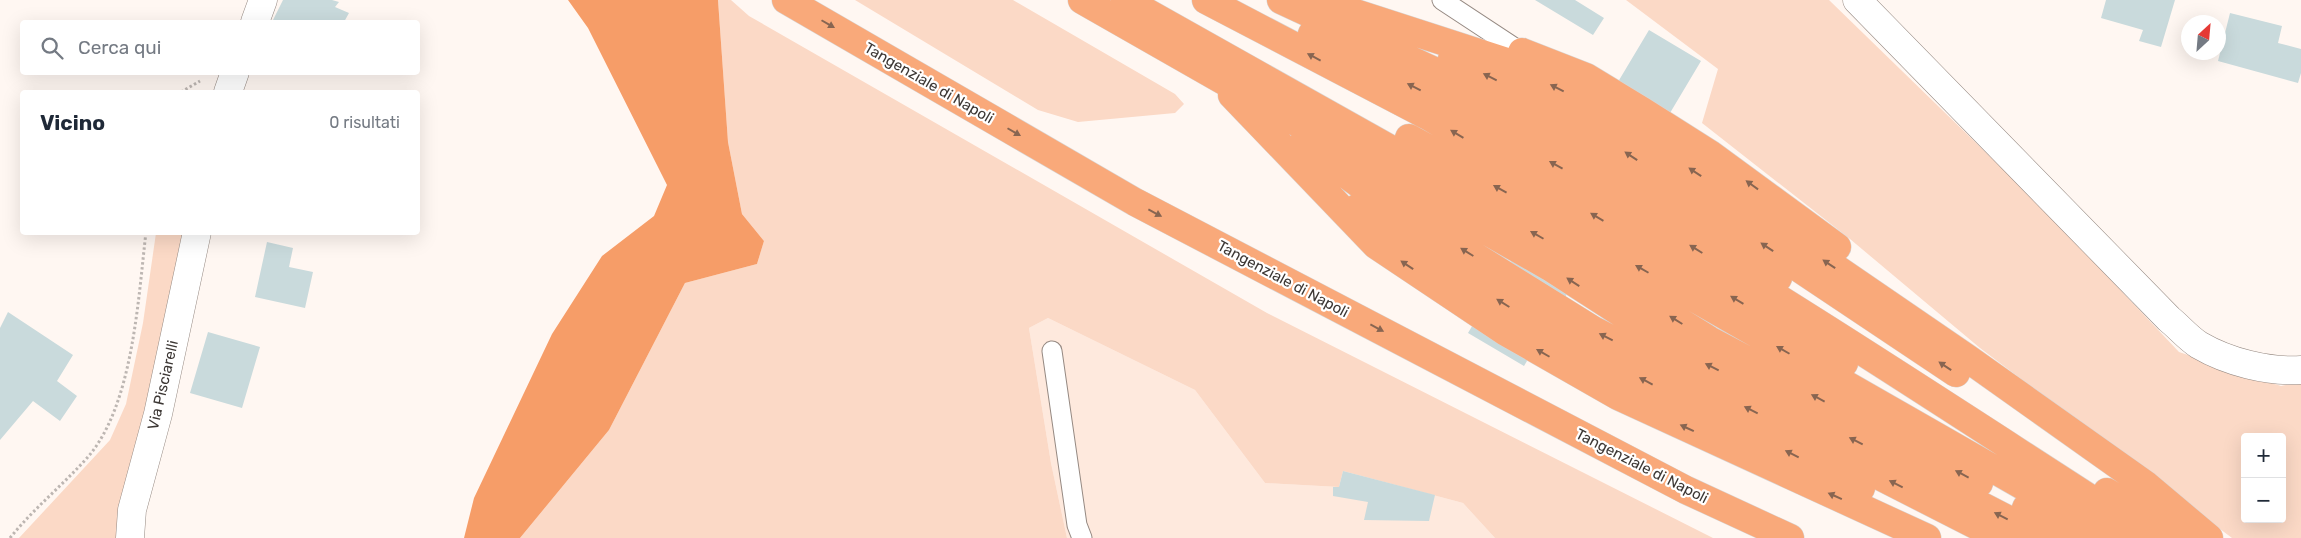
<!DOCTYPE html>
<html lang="it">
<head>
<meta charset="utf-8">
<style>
  body { margin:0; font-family:Rubik,sans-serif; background:#f6f6f7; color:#1f2937 }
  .controls { position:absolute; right:15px; bottom:15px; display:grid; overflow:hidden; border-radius:5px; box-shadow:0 5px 20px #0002 }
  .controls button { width:45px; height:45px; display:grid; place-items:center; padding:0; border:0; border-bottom:1px solid #e0e1e3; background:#fff; color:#1f2937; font:25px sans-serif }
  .compass { position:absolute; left:2181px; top:15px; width:45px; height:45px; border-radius:50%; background:#fff; box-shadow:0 5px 20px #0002; rotate:26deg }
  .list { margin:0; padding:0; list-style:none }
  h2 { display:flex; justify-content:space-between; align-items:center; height:65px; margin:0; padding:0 20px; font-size:21px }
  h2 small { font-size:16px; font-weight:400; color:#747a83 }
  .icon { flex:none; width:28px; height:28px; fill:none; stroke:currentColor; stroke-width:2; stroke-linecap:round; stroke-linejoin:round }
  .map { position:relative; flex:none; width:2301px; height:538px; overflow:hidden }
  .search { position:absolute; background:#fff; box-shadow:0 5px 20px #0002; left:20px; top:20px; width:400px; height:55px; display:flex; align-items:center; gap:12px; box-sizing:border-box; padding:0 18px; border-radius:5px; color:#747a83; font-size:19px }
  .panel { position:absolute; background:#fff; box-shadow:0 5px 20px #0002; left:20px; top:90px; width:400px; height:145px; border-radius:5px }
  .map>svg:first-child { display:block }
  .built { fill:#fee9dd }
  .green { fill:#fbd9c6; fill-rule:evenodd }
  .forest { fill:#f69d68 }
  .building { fill:#c9dadc }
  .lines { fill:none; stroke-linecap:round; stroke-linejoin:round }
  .service-casing { stroke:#958982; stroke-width:21 }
  .minor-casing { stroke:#958982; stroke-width:29 }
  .motorway-casing { stroke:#d8d7d7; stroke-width:29 }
  .path { stroke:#bdb6b2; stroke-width:3; stroke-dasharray:2.5 2.5; stroke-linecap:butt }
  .service { stroke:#fff; stroke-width:19 }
  .minor { stroke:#fff; stroke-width:28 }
  .motorway { stroke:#f9a97a; stroke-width:28 }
  .oneway { fill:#886551 }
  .labels { text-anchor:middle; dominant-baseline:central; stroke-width:4.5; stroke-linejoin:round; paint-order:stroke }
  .street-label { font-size:15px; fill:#3d3835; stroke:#fff }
</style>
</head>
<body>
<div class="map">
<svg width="2301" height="538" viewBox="0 0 2301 538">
  <rect width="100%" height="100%" fill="#fff7f2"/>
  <!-- built -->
  <path class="built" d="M1048,318L1195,390L1265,483L1339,487L1343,471L1463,503L1495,538H1067L1051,463L1029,328Z"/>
  <!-- green -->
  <path class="green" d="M718,0H731L749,16L1267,313L1713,538H1495L1463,503L1343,471L1339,487L1265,483L1195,390L1048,318L1029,328L1051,463L1067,538H520L609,430L685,283L757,264L764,241L742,214L728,142Z
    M855,0H1013L1175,94L1184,104L1175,113L1078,122L1038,110Z
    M1626,0H1829L2043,208L2179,352L2281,386L2301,382V538H2232L1980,348L1850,239L1702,123L1718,69ZM2245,437H2282V519H2245Z
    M156,233H185L119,538H19L110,440L126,404L143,323Z"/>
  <!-- forest -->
  <path class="forest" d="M568,0H718L728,142L742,214L764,241L757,264L685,283L609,430L520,538H464L474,498L552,334L602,256L654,216L667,185L588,28Z"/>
  <!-- building -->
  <path class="building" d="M283,0H332L339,2L335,7L349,13L344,22H272Z
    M1535,0H1575L1604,18L1593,35Z
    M2106,0H2175L2161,47L2139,41L2143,30L2101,18Z
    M2230,13L2282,26L2278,43L2301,49V73L2298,83L2218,61Z
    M1649,30L1701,61L1670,113L1674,115L1524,366L1468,333Z
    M267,242L293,248L289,267L313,272L305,308L255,297Z
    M8,312L73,355L57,381L77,396L60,421L33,401L0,440V328Z
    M208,332L260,347L242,408L190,393Z
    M1343,471L1435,495L1429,521L1364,520L1368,502L1333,496V487H1339Z"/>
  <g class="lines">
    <!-- service casing -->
    <g class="service-casing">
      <path id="service" d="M1442,0L1521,52
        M1052,351L1077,525L1082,538"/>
    </g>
    <!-- minor casing -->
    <g class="minor-casing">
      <path id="minor" d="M1857,0L2169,319C2179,327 2188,338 2199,345C2228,362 2268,372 2301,370
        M255,22L263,0
        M228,92L235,72
        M130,538L132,510L158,414L197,232"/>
    </g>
    <!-- motorway casing -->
    <g class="motorway-casing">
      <path id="motorway" d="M786,0L1135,202L1686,490L1790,538
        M1082,0L1550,267L1677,349L2044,538
        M1125,0L1417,164L1561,248L1709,340L1979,483
        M1206,0L1428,116L1844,363
        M1281,0L1447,77L1609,166L1778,278
        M1315,0L1507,62L1580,100L1672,156L1967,358L2146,485L2209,538
        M1312,34C1408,84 1503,133 1596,188C1775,292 1948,407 2122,519
        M1522,52L1586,77L1642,111L1710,154L1837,247
        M1452,59L1562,114L1619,148L1956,373
        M1232,95L1376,245L1506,332L1618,396L1927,538
        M1409,138L1572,228L2114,538
        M1303,143L1362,186L1593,330L2001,538
        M1357,208C1410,245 1464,281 1519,313C1630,377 1747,431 1861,488
        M2107,492L2180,538
        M2026,508L2082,538
        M2101,515L2140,538"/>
    </g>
    <!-- path -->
    <path class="path" d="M181,92L200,81
      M10,538C34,508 62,486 87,458C133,406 138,300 146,232"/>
    <!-- service -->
    <use href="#service" class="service"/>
    <!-- minor -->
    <use href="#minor" class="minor"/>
    <!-- motorway -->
    <use href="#motorway" class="motorway"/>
  </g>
  <!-- one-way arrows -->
  <defs><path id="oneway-solid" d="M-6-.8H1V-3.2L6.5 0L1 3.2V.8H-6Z" transform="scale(1.25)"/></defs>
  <g class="oneway">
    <use href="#oneway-solid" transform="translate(828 24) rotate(30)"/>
    <use href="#oneway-solid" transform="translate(1314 57) rotate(-152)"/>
    <use href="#oneway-solid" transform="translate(1490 77) rotate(-153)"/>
    <use href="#oneway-solid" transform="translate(1414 87) rotate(-153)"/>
    <use href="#oneway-solid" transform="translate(1557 88) rotate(-153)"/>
    <use href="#oneway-solid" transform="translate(1014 132) rotate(30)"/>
    <use href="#oneway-solid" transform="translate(1457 134) rotate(-149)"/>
    <use href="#oneway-solid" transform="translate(1631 156) rotate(-146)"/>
    <use href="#oneway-solid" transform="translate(1556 165) rotate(-151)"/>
    <use href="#oneway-solid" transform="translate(1695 172) rotate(-146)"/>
    <use href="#oneway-solid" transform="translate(1752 185) rotate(-144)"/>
    <use href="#oneway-solid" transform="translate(1500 189) rotate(-151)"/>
    <use href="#oneway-solid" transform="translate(1155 213) rotate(28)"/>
    <use href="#oneway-solid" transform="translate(1597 217) rotate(-149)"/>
    <use href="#oneway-solid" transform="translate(1537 235) rotate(-150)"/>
    <use href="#oneway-solid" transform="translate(1767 247) rotate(-146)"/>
    <use href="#oneway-solid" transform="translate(1696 249) rotate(-148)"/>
    <use href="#oneway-solid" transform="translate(1467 252) rotate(-148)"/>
    <use href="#oneway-solid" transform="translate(1829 264) rotate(-146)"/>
    <use href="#oneway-solid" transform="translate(1407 265) rotate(-146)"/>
    <use href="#oneway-solid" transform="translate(1642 269) rotate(-150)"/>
    <use href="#oneway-solid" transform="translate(1573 282) rotate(-147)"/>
    <use href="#oneway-solid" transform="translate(1737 300) rotate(-149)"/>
    <use href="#oneway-solid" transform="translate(1503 303) rotate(-148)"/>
    <use href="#oneway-solid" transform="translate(1676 320) rotate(-148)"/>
    <use href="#oneway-solid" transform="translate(1377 328) rotate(28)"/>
    <use href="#oneway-solid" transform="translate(1606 337) rotate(-153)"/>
    <use href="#oneway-solid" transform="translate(1783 350) rotate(-150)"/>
    <use href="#oneway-solid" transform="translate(1543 353) rotate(-150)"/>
    <use href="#oneway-solid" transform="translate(1945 366) rotate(-146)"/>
    <use href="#oneway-solid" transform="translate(1712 367) rotate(-153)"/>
    <use href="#oneway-solid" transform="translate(1646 381) rotate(-152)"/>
    <use href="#oneway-solid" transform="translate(1818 398) rotate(-152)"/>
    <use href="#oneway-solid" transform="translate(1751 410) rotate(-153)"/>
    <use href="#oneway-solid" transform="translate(1687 428) rotate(-155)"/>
    <use href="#oneway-solid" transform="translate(1856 441) rotate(-153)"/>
    <use href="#oneway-solid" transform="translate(1792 454) rotate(-153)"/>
    <use href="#oneway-solid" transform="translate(1962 474) rotate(-152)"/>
    <use href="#oneway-solid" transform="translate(1896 484) rotate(-153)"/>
    <use href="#oneway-solid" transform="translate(1835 496) rotate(-156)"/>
    <use href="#oneway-solid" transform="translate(2001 516) rotate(-153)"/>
  </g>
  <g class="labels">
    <!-- street labels -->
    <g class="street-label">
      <text transform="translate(929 83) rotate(30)">Tangenziale di Napoli</text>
      <text transform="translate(1283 279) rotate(28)">Tangenziale di Napoli</text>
      <text transform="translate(163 385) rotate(-77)">Via Pisciarelli</text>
      <text transform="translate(1642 466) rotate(27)">Tangenziale di Napoli</text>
    </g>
  </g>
</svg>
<div class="controls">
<button>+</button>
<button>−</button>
</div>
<svg class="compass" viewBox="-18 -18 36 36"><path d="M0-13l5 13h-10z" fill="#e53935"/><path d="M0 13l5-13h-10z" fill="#747a83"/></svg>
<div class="search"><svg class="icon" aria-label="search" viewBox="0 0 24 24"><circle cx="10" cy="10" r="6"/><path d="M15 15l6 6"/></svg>Cerca qui</div>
<section class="panel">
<h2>Vicino<small>0 risultati</small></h2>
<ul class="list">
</ul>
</section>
</div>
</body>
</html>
